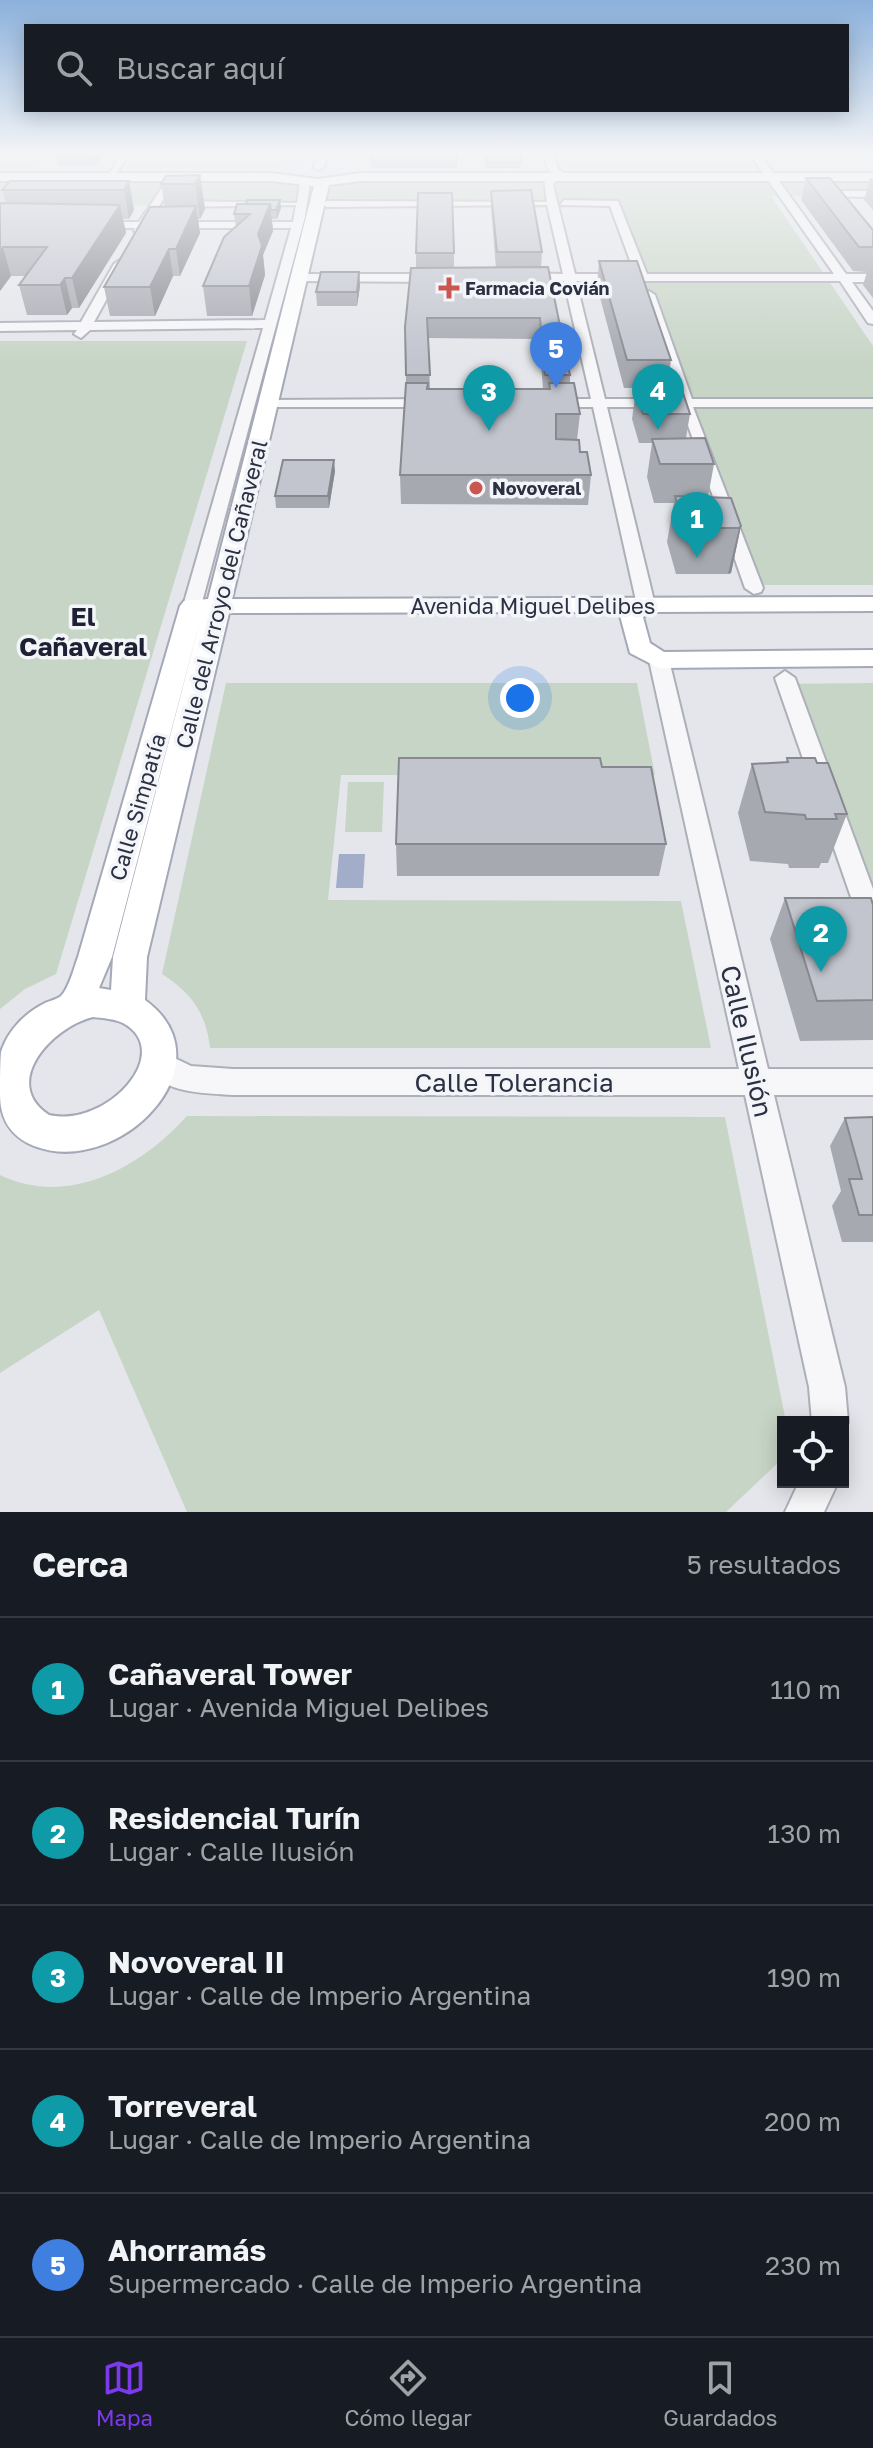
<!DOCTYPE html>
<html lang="es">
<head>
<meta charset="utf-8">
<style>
  body { margin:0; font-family:"Golos Text",sans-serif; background:#242831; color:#f1f3f6 }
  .controls { position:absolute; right:24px; bottom:24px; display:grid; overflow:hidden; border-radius:0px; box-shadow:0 4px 20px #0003 }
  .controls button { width:72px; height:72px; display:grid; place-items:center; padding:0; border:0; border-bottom:2px solid #363941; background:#171b24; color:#f1f3f6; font:40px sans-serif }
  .you { position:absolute; left:520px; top:698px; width:28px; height:28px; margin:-20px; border:6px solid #fff; border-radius:50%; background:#1a73e8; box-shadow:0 0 0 12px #1a73e833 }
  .badge { display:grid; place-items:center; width:52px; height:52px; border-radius:50%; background:#7c3aed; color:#fff; font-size:26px; font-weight:700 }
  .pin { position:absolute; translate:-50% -66px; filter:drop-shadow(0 2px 4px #0008) }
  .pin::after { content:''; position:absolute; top:42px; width:28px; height:24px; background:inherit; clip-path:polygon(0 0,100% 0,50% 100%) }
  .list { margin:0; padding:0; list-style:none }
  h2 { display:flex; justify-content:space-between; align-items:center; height:104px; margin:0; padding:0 32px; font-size:34px }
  h2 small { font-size:26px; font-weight:400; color:#9ea1a6 }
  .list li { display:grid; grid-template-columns:52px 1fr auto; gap:24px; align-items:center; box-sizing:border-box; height:144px; padding:0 32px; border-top:2px solid #363941 }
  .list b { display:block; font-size:30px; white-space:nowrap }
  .list p { margin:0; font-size:26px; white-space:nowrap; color:#9ea1a6 }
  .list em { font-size:26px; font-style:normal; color:#9ea1a6 }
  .icon { flex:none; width:44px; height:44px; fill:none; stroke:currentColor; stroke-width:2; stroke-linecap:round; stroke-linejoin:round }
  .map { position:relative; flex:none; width:873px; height:1512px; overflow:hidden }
  .search { position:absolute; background:#171b24; box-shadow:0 4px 20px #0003; left:24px; right:24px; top:24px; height:88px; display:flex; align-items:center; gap:20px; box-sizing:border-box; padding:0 28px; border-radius:0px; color:#9ea1a6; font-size:30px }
  .sheet { height:824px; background:#171b24 }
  nav { display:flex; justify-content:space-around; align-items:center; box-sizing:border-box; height:112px; border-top:2px solid #363941; background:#171b24; font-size:22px; color:#9ea1a6 }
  nav a { display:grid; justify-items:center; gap:4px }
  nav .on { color:#7c3aed }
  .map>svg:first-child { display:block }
  .green { fill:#c7d5c6 }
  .water { fill:#a1adc9 }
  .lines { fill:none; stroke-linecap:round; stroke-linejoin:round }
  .minor-casing { stroke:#adafb9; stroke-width:4 }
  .major-casing { stroke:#a4a8b7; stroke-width:4 }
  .minor { fill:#f7f7fa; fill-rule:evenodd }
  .major { fill:#fff; fill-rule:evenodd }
  .wall { fill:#a7a9b1; fill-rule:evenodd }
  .shaded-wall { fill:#888990 }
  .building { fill:#c2c4ce; stroke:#888990; stroke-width:2 }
  .poi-dot { fill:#c95650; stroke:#f4f5f9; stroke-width:3 }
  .labels { text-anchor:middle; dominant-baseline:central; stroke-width:7; stroke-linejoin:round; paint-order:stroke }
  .far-poi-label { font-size:18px; font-weight:bold; fill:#2c3043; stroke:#f4f5f9; text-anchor:start }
  .street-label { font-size:22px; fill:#2c3043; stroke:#f4f5f9 }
  .quarter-label { font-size:26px; font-weight:bold; fill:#1e2134; stroke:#f4f5f9 }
  .near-street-label { font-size:26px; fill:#2c3043; stroke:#f4f5f9 }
</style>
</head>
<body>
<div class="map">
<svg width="873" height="1512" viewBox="0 0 873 1512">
  <rect width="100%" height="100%" fill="#e4e6eb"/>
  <!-- green -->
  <path class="green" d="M0,153H50L37,168H0Z
    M562,153H742L753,168H566Z
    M137,154H310L308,162L282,168H127Z
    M0,181H278C299,191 331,190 353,182H873V195L771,196L873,346V585H745L612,206L0,205Z
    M0,341H247L56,974L25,989L0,1009Z
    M226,683H637L655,775H341L328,900L681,901L711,1048H210C206,1012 191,993 162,974Z
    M873,683V955L778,684Z
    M348,782H384L382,832H345Z
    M187,1116L725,1117L786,1422H783V1458L726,1512H187L99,1310L0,1373V1175C69,1208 141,1167 187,1116Z"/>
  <!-- water -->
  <path class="water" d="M339,854H365L363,888H336Z"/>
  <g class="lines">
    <!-- minor casing -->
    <g class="minor-casing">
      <path id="minor" d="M121,153H131L115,175H109Z
        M318,153H328L324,167L319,170L314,167Z
        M544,153H553L558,169L563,173L553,185L575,274H635L610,206L560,205L564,200L618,201L647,274H834L749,153H759L846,274H873V282H852L873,311V324L868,323L840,281H576L605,399H680L643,295L649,291L655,295L692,399H873V407H693L763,588L761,592L754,594L745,588L683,411L687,407H607L655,605L646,611L637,605L593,407H550L543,403L550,399H591L564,281H522L516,277L522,273L563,274L547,205L327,207L322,204L327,201L547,202L544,179L553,174L548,170Z
        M171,174L176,177L150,222H293L296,205L175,207L170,204L175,201L297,203L300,182L305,179L310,182L305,217L201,606L192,612L183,606L263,328L90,330L81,338L74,334L77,330L0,331V323L81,322L114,264L120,260L126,264L94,322L265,320L291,228H146L139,234L134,231L135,228H97L92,225L97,222H139Z
        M814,191H873V197L810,196Z
        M298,274H440L446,278L440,282L294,281V275Z
        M269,400L432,399L439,403L432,407H264V401Z
        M659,654L669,660L768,1069H873V1095H774L845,1387L848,1422L843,1434V1422H812L809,1387L745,1095H233C204,1093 160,1094 146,1064L150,1055L160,1051L191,1066L233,1069H739L649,660Z
        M785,671L795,678L873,889V933L864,930L860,923L775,678Z
        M799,1482H838L824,1512H785Z"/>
    </g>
    <!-- major casing -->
    <g class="major-casing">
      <path id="major" d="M0,173H271L318,179L361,173H873V181H361L329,185L232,599L873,597V611L651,612L643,617L650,643L664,652L873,650V666L659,668L630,653L619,612L229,613L147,957L145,1000C232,1063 119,1179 34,1146C10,1136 0,1119 0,1094C0,1081 0,1064 1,1052C8,1030 25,1013 45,1003C49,1001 58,999 61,996C69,988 74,968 78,957L180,606L184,601L208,599L314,186L271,181H0ZM202,613L113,957L111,990L99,988L112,957ZM93,1017C102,1018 115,1019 123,1023C176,1052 107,1128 49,1115C0,1083 52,1027 93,1017Z"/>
    </g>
    <!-- minor -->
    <use href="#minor" class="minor"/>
    <!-- major -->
    <use href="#major" class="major"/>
  </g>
  <!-- wall -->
  <path class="wall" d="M55,153H104L94,166H58Z
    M457,153V168H371V161Z
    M484,153H520V168H486Z
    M200,175L205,209L200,219H198L200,233L180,276H173L155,316H110L104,287L165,207L161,184Z
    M806,178L873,230V298L863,285L867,272L853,271L801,200Z
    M870,178H873V210L864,200Z
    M129,181L134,210L129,219H123L126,233L79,308H72L67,315H27L19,285L26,276H11L0,291V203H6L2,190Z
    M491,191L542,252L541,267L570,375V383L580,414L577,440L580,452L591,475L588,505L401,504L400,475L406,383L405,327L416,268V253H454V268H496L491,209ZM428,338L539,339L543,389H430Z
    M281,208L277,219H272L273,231L263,255L265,275L252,316H207L203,286L236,227L234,214Z
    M599,261L671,360L668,383L690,414L686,438L714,464L708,497L741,526L731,573L728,574H676L667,542L674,503H654L647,477L652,443H639L632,419L636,390L639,388H624L597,286Z
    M359,272L360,286L357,306H317L316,292Z
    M335,471L329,508H276L275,496Z
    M787,758L817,763L847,814L828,863H821L819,868H789L788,864L750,861L738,813L752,764L786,762Z
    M602,767L666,844L659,876H397L396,844Z
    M785,898L873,905V1040L800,1041L770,939Z
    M873,1117V1242H842L832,1206L841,1191L830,1146L845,1118Z"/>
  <!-- shaded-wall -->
  <path class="shaded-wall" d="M91,153H104L94,166Z
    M200,175L205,209L200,219L195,184Z
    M129,181L134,210L129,219L124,190Z
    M280,200L281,208L277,219L276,210Z
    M270,204L273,231L263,255L265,275L252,316L249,286L258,234Z
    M120,205L126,233L79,308L72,278Z
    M196,206L200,233L180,276L176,249Z
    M3,247L11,276L0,291V251Z
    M169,249L173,276L155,316L150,287Z
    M359,272L360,286L357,306V292Z
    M65,278L72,308L67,315L60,285Z
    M334,460L335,471L329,508L328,496Z
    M741,526L731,573L728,574L739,528Z"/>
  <!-- building -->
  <path class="building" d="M372,153H457V161H371Z
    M485,153H520L521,162H486Z
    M200,175L195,184H161L166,176Z
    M806,178H830L873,230V247H859Z
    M10,181H129L124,190H2Z
    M531,190L542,252H497L491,191Z
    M418,193H452L454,253H416Z
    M247,200H280L276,210H271L270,204H246Z
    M0,203L120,205L72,278H65L60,285H19L47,247H3L0,251Z
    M237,204H270L258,234L262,246L249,286H203L224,237L250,214H234Z
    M196,206L176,249H169L150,287H104L150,207Z
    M599,261H637L671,360H627Z
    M548,267L570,375H545L540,318H427L430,375H406L405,327L411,268Z
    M321,272H359L357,292H316Z
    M406,383H428L427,389H550L549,383H574L580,414H556V439L579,440L580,452H587L591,475H400Z
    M644,383H668L682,390L690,414H643L636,390Z
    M705,438L714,464H660L652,439Z
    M283,460H334L328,496H275Z
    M675,496L731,498L741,526L739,528H684Z
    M399,758H600L602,767H651L666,844H396Z
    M787,758H815L817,763H828L847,814H835L837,819H806L805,815L765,812L752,764L788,762Z
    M785,898H871L873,905V1000L817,1001Z
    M873,1117V1215H859L849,1179H862L845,1118Z"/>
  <!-- sky -->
  <linearGradient id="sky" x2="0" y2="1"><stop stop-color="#8bb1dc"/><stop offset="0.42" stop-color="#f3f4f6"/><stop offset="1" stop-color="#f3f4f6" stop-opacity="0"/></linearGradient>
  <rect width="873" height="364" fill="url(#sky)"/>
  <!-- markers -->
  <g class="poi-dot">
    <path d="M445 276h8v8h8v8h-8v8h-8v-8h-8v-8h8z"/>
    <circle cx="476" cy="488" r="8"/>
  </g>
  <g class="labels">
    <!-- far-poi labels -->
    <g class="far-poi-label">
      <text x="465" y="288">Farmacia Covián</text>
      <text x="492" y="488">Novoveral</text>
    </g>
    <!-- street labels -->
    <g class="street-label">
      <text transform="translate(221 594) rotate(-76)">Calle del Arroyo del Cañaveral</text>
      <text x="533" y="605">Avenida Miguel Delibes</text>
      <text transform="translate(137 807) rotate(-74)">Calle Simpatía</text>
    </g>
    <!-- quarter labels -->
    <g class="quarter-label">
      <text x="83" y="616">El<tspan x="83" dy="30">Cañaveral</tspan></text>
    </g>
    <!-- near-street labels -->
    <g class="near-street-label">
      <text transform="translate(747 1041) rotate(77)">Calle Ilusión</text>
      <text x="514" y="1082">Calle Tolerancia</text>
    </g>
  </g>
</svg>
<div class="controls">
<button><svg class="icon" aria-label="locate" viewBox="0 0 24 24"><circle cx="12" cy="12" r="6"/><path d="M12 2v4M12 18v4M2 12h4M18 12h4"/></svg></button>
</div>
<div class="you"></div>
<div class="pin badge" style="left:697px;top:558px;background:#0f9aa8">1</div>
<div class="pin badge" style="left:821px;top:972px;background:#0f9aa8">2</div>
<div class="pin badge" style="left:489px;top:431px;background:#0f9aa8">3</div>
<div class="pin badge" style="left:658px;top:430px;background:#0f9aa8">4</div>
<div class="pin badge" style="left:556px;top:388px;background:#3f7fe0">5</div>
<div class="search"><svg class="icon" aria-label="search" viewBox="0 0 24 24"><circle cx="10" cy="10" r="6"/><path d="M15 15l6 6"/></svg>Buscar aquí</div>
</div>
<section class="sheet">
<h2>Cerca<small>5 resultados</small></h2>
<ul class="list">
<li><span class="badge" style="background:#0f9aa8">1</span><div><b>Cañaveral Tower</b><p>Lugar · Avenida Miguel Delibes</p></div><em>110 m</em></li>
<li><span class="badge" style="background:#0f9aa8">2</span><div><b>Residencial Turín</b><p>Lugar · Calle Ilusión</p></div><em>130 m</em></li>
<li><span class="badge" style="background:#0f9aa8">3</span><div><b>Novoveral II</b><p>Lugar · Calle de Imperio Argentina</p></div><em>190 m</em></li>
<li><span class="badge" style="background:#0f9aa8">4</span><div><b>Torreveral</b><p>Lugar · Calle de Imperio Argentina</p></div><em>200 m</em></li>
<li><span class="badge" style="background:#3f7fe0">5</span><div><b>Ahorramás</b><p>Supermercado · Calle de Imperio Argentina</p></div><em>230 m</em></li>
</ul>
</section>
<nav>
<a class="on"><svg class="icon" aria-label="map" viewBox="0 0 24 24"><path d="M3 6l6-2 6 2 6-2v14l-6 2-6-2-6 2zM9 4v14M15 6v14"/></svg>Mapa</a>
<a><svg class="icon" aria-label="directions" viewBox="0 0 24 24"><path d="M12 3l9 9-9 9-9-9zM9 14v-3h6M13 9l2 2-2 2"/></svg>Cómo llegar</a>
<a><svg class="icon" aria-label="saved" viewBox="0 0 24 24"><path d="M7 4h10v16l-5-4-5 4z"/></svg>Guardados</a>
</nav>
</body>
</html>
